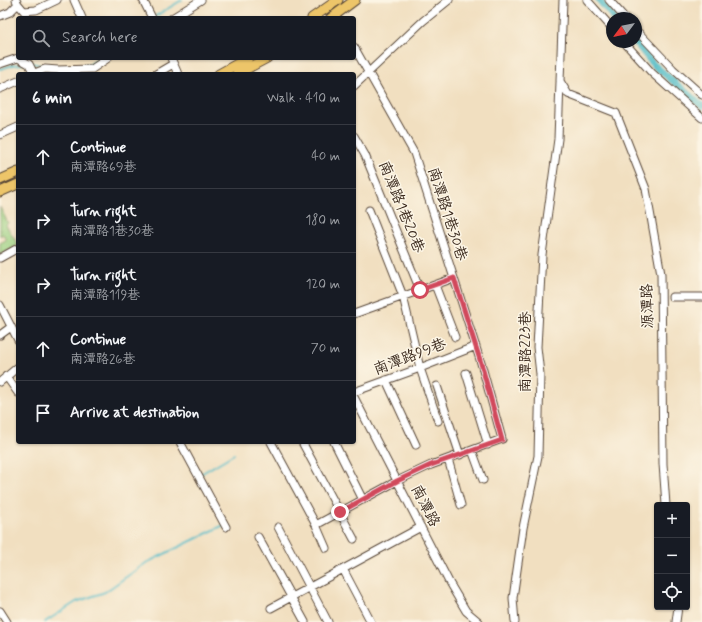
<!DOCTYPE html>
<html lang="en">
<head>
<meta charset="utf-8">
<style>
  body { margin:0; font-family:Mynerve,"LXGW WenKai TC",sans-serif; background:#20242c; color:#f1f3f6 }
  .controls { position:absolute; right:12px; bottom:12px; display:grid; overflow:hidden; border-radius:4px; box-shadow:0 1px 3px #0004 }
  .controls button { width:36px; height:36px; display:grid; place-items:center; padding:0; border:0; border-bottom:1px solid #363941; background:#171b24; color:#f1f3f6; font:20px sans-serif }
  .compass { position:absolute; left:606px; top:12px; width:36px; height:36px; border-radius:50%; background:#171b24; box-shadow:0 1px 3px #0004; rotate:238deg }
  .stop { position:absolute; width:12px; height:12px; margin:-9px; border:3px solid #d1495b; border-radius:50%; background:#fff }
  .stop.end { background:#d1495b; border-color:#fff; box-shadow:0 1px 4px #0008 }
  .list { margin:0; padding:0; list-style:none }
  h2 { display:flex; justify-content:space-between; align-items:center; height:52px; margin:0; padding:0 16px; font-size:17px }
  h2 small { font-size:13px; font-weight:400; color:#9ea1a6 }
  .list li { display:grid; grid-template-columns:26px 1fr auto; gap:12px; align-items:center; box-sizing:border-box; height:64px; padding:0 16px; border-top:1px solid #363941 }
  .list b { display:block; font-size:15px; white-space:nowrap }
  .list p { margin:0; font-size:13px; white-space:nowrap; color:#9ea1a6 }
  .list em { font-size:13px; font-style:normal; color:#9ea1a6 }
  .icon { flex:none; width:22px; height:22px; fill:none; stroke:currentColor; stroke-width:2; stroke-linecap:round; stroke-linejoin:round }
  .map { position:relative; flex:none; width:702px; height:622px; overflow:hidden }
  .search { position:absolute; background:#171b24; box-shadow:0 1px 3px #0004; left:16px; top:16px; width:340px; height:44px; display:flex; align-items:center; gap:10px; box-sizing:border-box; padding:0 14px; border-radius:4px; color:#9ea1a6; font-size:15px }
  .panel { position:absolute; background:#171b24; box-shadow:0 1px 3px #0004; left:16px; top:72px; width:340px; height:372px; border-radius:4px }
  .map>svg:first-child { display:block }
  .green { fill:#9bcf80; stroke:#6b7c4f }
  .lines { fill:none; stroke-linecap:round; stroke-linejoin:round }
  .stream { stroke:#4cbac6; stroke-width:2 }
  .canal { stroke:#4cbac6; stroke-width:7 }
  .minor-casing { stroke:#564536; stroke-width:9 }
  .major-casing { stroke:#564536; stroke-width:11 }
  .minor { stroke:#fff; stroke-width:7 }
  .major { stroke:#edc569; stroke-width:9 }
  .route { stroke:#d1495b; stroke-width:5 }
  .labels { text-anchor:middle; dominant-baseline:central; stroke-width:3; stroke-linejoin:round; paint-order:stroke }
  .street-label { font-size:15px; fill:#3b2a1e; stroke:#fcf5e5 }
</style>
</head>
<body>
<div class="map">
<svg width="702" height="622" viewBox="0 0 702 622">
  <rect width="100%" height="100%" fill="#fcf5e5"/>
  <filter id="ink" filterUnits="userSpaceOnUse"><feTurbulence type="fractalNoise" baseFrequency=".025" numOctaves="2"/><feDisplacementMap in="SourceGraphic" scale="8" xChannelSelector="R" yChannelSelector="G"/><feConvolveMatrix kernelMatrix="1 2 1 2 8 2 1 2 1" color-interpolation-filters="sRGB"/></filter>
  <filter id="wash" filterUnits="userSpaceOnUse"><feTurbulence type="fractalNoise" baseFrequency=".012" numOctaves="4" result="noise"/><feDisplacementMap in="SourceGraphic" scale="16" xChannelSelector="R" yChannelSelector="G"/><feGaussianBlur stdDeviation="0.9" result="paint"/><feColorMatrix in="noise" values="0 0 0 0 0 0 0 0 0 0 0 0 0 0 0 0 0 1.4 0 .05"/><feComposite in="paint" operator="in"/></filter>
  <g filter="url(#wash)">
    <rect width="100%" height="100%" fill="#f1dfc0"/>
    <!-- green -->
    <path class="green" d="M0,207L8,223L6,225L18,245L0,255V243L6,240L3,234L0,236Z"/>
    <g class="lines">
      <!-- stream -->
      <path class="stream" d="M154,17L182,0
        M31,63L47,66
        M83,66L89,65L100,58
        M0,69L13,65L23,64
        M199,475L234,454
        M45,622L76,602L105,592L146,563L224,525"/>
      <!-- canal -->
      <path class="canal" d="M599,0L614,18
        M635,42L653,64L702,106"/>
    </g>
  </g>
  <g filter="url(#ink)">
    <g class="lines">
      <!-- minor casing -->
      <g class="minor-casing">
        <path id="minor" d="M74,0L82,18
          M143,0L152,18
          M563,0L560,81L568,94L616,113L646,189L661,274L663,464L666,505
          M587,0L612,28
          M609,0L625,18
          M18,4L24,11L36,10L57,0
          M0,16L10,12L18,4L16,0
          M172,18L201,0
          M636,30L673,69L702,95
          M624,42L652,73L702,118
          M18,58L29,64L34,74
          M171,58L178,74
          M0,64L18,58
          M32,74L45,69L58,70L92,69L108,58
          M156,74L173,64
          M354,86L423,21L449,0
          M0,89L18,81
          M0,135L18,127
          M354,136L365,155L420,290
          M369,210L403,296L420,368L438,421
          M0,258L18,248
          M435,285L455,337
          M672,297H702
          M0,305L18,340
          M354,314L454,278
          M0,335L11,327
          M466,373L488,445
          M6,376L18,393
          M386,380L416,445
          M0,382L18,367
          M437,386L460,455
          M354,392L420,368L476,346
          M354,397L450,584L466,611L479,622
          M180,442L226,527
          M271,442L316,525L326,548
          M302,442L354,539
          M334,442L363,500
          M472,450L483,480
          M448,459L461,505
          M316,525L397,481L431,465L502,439L481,363L414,153L354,47
          M278,527L328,622
          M258,537L305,622
          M343,569L371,622
          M271,608L421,527
          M0,611L7,622
          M515,622L513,598L523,528L538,456L540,374L537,347L542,255L558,139L560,82
          M676,622L678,607"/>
      </g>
      <!-- major casing -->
      <g class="major-casing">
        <path id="major" d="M312,18L338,0
          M331,18L355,0
          M219,74L248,58
          M237,74L267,58
          M0,180L18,172
          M0,192L18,184"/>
      </g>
      <!-- minor -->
      <use href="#minor" class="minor"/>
      <!-- major -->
      <use href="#major" class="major"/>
    </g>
  </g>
  <g class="lines" filter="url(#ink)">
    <!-- route -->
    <path class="route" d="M340,512L397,481L431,465L502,440L481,363L454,278L420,290"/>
  </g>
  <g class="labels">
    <!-- street labels -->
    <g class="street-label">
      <text transform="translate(401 207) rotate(68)">南潭路1巷20巷</text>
      <text transform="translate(447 214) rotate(72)">南潭路1巷30巷</text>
      <text transform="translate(648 306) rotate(-91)">源潭路</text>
      <text transform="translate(526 352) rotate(-90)">南潭路223巷</text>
      <text transform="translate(410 357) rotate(-21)">南潭路99巷</text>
      <text transform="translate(425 506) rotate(63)">南潭路</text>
    </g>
  </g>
</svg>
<div class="controls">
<button>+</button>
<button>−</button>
<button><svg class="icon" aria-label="locate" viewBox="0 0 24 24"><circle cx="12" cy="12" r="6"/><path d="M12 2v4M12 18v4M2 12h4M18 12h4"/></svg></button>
</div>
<svg class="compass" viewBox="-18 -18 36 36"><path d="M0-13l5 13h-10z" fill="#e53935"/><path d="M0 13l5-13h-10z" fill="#9ea1a6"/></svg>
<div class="stop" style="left:420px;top:290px"></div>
<div class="stop end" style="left:340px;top:512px"></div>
<div class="search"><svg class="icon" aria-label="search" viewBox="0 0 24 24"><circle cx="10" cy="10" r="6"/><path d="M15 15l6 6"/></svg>Search here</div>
<section class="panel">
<h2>6 min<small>Walk · 410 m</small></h2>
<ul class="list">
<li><svg class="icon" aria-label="ahead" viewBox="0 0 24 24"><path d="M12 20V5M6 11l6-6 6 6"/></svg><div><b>Continue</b><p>南潭路69巷</p></div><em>40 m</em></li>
<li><svg class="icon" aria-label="right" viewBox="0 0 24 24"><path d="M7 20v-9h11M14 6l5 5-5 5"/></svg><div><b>Turn right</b><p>南潭路1巷30巷</p></div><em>180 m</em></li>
<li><svg class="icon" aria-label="right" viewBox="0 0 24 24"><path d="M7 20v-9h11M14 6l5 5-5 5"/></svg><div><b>Turn right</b><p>南潭路119巷</p></div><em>120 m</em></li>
<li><svg class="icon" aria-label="ahead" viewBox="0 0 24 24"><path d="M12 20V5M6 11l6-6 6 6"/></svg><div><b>Continue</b><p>南潭路26巷</p></div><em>70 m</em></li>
<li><svg class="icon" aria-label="arrive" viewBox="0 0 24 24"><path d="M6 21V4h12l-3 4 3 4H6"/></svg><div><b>Arrive at destination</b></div></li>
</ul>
</section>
</div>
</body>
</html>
